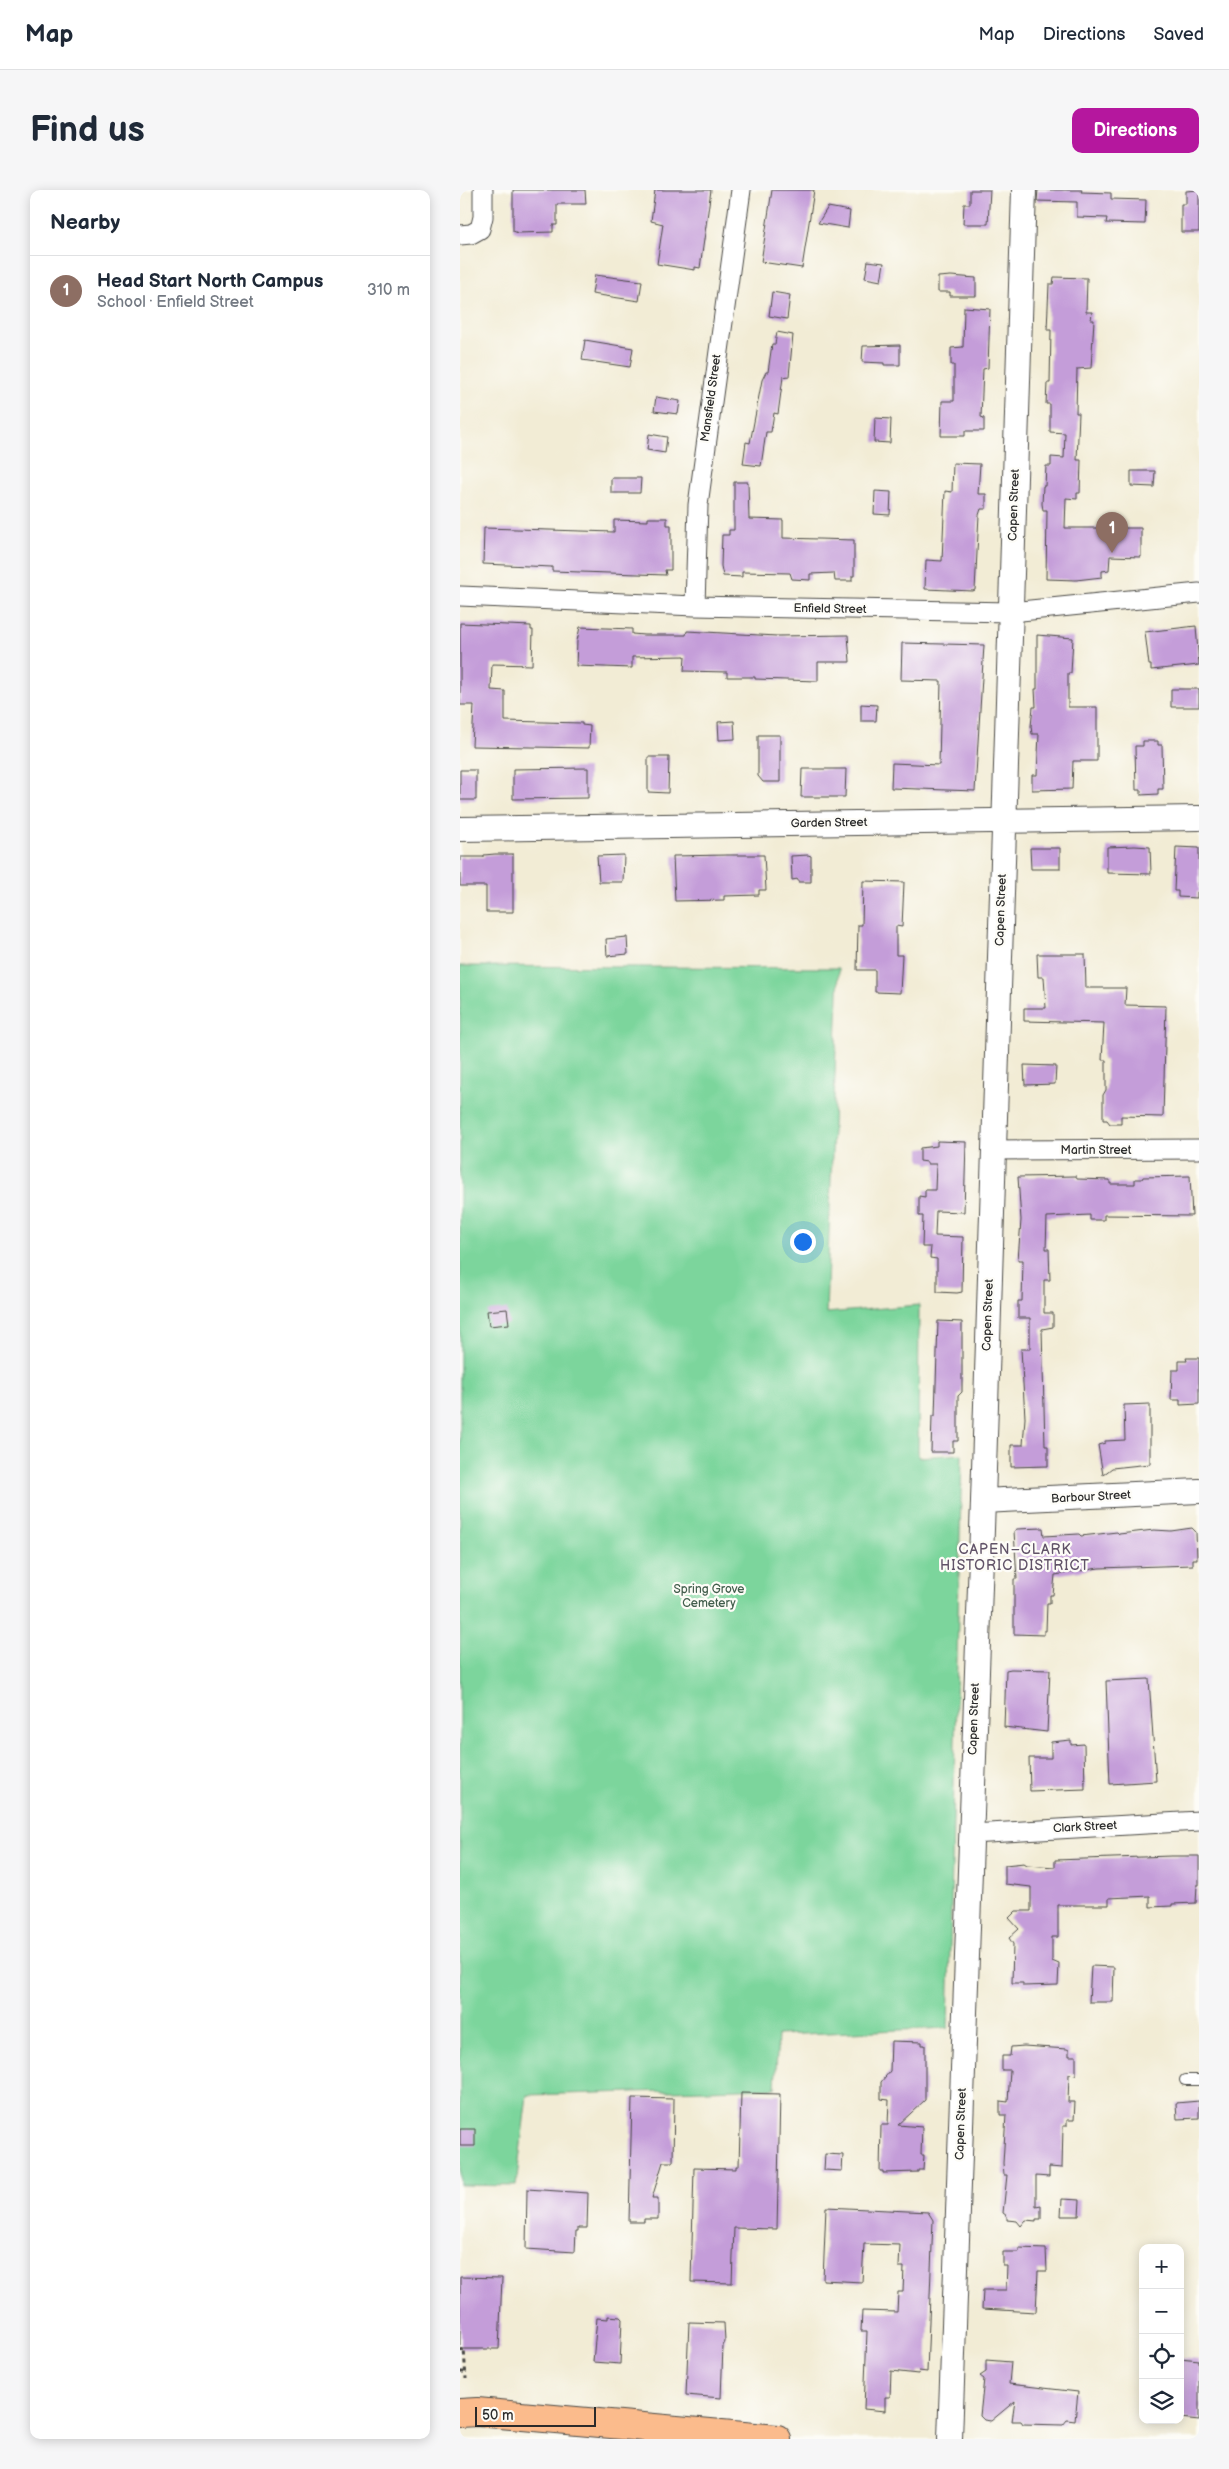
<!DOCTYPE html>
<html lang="en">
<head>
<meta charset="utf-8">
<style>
  body { margin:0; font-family:"Balsamiq Sans",sans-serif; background:#f6f6f7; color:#1f2937 }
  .controls { position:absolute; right:15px; bottom:15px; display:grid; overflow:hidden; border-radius:10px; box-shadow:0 2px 12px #0003 }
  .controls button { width:45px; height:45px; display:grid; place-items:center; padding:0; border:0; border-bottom:1px solid #e0e1e3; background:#fff; color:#1f2937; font:25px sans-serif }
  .scale { position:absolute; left:15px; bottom:12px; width:121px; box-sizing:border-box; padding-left:5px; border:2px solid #2b2b2b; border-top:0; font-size:14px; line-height:18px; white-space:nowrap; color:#2b2b2b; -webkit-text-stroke:4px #fdfcf7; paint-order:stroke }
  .you { position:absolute; left:342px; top:1051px; width:18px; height:18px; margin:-12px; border:4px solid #fff; border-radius:50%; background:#1a73e8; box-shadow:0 0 0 8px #1a73e833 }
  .badge { display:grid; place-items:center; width:32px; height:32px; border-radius:50%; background:#b5179e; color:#fff; font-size:16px; font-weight:700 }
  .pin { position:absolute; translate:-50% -41px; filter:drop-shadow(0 1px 2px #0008) }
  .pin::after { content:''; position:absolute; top:26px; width:18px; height:15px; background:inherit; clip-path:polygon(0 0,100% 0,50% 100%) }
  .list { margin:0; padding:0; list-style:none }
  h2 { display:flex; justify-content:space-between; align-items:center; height:65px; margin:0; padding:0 20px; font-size:21px }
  h2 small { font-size:16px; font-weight:400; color:#747a83 }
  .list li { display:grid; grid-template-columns:32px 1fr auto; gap:15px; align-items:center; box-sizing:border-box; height:70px; padding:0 20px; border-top:1px solid #e0e1e3 }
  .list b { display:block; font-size:19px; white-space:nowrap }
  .list p { margin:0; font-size:16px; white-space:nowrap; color:#747a83 }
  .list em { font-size:16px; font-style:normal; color:#747a83 }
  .icon { flex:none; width:28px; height:28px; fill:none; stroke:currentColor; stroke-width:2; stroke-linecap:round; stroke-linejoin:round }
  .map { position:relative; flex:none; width:739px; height:2249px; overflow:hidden; border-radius:10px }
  header { display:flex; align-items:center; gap:30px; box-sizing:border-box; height:70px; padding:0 25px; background:#fff; border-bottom:1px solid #e0e1e3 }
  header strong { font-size:24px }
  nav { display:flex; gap:28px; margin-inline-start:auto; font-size:18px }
  .intro { display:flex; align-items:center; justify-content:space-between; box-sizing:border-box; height:120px; padding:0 30px }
  h1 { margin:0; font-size:35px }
  .button { padding:12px 22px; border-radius:10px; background:#b5179e; color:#fff; font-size:18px; font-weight:700 }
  main { display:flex; gap:30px; padding:0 30px }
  aside { flex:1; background:#fff; border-radius:10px; box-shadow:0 2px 12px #0003 }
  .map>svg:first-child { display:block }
  .green { fill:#7cd59c; stroke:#548064 }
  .building { fill:#c49dd9 }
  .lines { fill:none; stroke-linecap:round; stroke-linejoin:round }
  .service-casing { stroke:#494844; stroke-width:12 }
  .minor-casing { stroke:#494844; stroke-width:21 }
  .tertiary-casing { stroke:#494844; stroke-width:26 }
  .primary-casing { stroke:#494844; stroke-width:30 }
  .path { stroke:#494844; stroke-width:3; stroke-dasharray:4 4; stroke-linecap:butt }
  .service { stroke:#fff; stroke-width:10 }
  .minor { stroke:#fff; stroke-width:19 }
  .tertiary { stroke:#fff; stroke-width:24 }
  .primary { stroke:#fbbb8c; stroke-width:28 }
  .labels { text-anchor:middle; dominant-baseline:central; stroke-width:4.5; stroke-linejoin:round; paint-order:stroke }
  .street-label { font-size:12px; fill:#2b2b2b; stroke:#fdfcf7 }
  .park-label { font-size:12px; fill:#435e4d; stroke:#fdfcf7 }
  .neighbourhood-label { font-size:14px; letter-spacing:1px; fill:#615368; stroke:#fdfcf7 }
</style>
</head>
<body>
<header>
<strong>Map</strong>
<nav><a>Map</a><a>Directions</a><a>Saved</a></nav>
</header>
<div class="intro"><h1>Find us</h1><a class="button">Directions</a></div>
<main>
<aside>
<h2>Nearby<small></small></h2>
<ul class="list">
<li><span class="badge" style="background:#8d6e63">1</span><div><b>Head Start North Campus</b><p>School · Enfield Street</p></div><em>310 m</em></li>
</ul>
</aside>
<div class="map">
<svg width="739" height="2249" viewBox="0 0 739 2249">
  <rect width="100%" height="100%" fill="#fdfcf7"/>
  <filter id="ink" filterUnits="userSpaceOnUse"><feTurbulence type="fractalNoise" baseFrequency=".02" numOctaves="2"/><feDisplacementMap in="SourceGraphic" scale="10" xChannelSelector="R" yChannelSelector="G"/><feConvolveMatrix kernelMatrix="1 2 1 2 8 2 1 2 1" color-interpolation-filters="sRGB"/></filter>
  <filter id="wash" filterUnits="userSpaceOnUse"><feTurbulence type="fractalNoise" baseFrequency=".0096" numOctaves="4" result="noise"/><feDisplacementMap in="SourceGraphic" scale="20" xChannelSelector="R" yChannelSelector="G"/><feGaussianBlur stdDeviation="1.12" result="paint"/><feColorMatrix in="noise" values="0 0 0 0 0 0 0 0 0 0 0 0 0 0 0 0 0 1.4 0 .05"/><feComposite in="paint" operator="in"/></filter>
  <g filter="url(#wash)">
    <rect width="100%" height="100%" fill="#f2ecd5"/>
    <!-- green -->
    <path class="green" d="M0,776L379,778L366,1123L459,1115L458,1267L502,1264L488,1838L318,1845L315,1898L67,1905L56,1996L0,1995Z"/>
    <g id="blocks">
      <!-- building -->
      <path class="building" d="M53,0H125L126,14H97V35H93V42L58,43L53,41Z
        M195,0H251L240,78L235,77V80L197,74L203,34L191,31Z
        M312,0H354L342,78L301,72Z
        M510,0H530L528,34H503L504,14H510Z
        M578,0H622L621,2L651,3V9L686,10L685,34L646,33L647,28L617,27V12L577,11Z
        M739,0V42H721V14H726V1Z
        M368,17L390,21L388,38L358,33Z
        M408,71L424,73L421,91L405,88Z
        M135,85L182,91L179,111L132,104Z
        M491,86L516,88V106H490V102H478V87Z
        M594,87L627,88L626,122H632L631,130H634L631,178L617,179L616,223H619L617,270H621L620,303H617V309L606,308L605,338H681V367L650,366L649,380L642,381V387L616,390L586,389L587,320H583L582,314L583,296H585L586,276H591V267L604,268L605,243L590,242V214H586L587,193H590L591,140H587L589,94H593Z
        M312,102L330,105L327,129L309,126Z
        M504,117L530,119L528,178L523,179L521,227L524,228V241H505V246H481L482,211H494V175H491V158L503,157Z
        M317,142L333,145L329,186L323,187L318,224L314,223L311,242H306L301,276L283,274L286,252L290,253L302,190L306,182H308L312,154H315Z
        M125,150L173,158L170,177L122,170Z
        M440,155V175H424V173L402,172L403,156Z
        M196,207L220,211L218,224L194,221Z
        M415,228L431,229L430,253L414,252Z
        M189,244L207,247L205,263L187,260Z
        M493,273L520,274L518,304H526V319H521L519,325L515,400L513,401L465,399L466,370L482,371L485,301L492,302Z
        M671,281H695L694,297L671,296Z
        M151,288H181L180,303H151Z
        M274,292H288L289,329L323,330V348L394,350V386H392V391H375L374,383L350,384V390L332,389L330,383L282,382V387L263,386L261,376L262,345H269V340H274Z
        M415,301L431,302L430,325L414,324Z
        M188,328H207V335H211V380H205L206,385L92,381V377L23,374L24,338L154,342V330L188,331Z
        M0,433L71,436V440H73L72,475L32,474L31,500L45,501V531L122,533V535L130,536L129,558L12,556L14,515H0Z
        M736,436L739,475L691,480V475H689L685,442Z
        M120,437L172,439V444L184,445H226L227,441L317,446L388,445L390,472H358V491L295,489V487H267V482L224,481L225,466L172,467V478L116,476L117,451Z
        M577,445L613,448L611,483H608V517H637V571H613L612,599L572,600V585H577L579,544H572L571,536L573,517H576L575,499H577Z
        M442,453L524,455L515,601L431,598L432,573L479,575L481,491L441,490Z
        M711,499H739V517H711Z
        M401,514L417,515L416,531H401Z
        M274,531L275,549L259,550L258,532Z
        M298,545H320V592H303L298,586Z
        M683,551H698V555H702L703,599H698V604L681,605V600H676L675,556H683Z
        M188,567H209L208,603L188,602Z
        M128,578V608L53,609V579Z
        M342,579H386L385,607H341Z
        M0,580H16V610H0Z
        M675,656L690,657L691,684L647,683V657Z
        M716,657L739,658V702H737V708L718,707V701H714Z
        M570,658H600V679H571Z
        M35,664H53V722H26V696H0V667H24V665Z
        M164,665L163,692H139L137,666Z
        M267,665H304L306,700H299V705L264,706V710L215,711L213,666Z
        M348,665L351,666V692H338V689L332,690L331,666Z
        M403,691L444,692L442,737L436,736V765H442L440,803L415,802V780H397L398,735H402Z
        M167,747L168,764L147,766L146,749Z
        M577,764H625L626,798H666L665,815L706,816L703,927L661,926V934H650L647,930H643V905L646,900V870H642L644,833L564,831V818H586L584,787H578Z
        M564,875L596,876L595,894L565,895Z
        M477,951L506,952L504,1022L476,1021L475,1046L503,1047L502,1102L497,1103L477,1102V1069L470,1068L471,1057H462L463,1026H459V1006L465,1007V1000H475L476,974H467V972L460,971V958L477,956Z
        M616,986L617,989L650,990V994H675V989H682L683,987L730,986L732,1026L644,1025V1030H630V1025L587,1027L586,1059H589L590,1090H584V1123H593V1137L582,1139L585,1256H588V1276L551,1277V1255H563L565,1228L561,1159H570V1128H558V1111H562L563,1070H558L561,1030L558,987Z
        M47,1119L49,1134L29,1136L27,1121Z
        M478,1131L502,1132V1202L498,1206V1251H493V1262H471L472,1226H475Z
        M726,1168H739V1214L720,1215V1210H711L712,1180H719V1171H727Z
        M690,1214V1274L652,1278L643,1285L638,1255L645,1253V1251L665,1250L664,1215Z
        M583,1338L584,1346L619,1344L621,1346L657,1342L659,1344L694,1340L711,1341L732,1338L736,1342L737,1369H733V1375L639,1378L595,1385L593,1405H590V1413H587L586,1441H584V1445L554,1444V1389H557L554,1341L557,1339Z
        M551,1479L590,1480L587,1542L544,1537L546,1480Z
        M689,1489L696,1591L650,1594L646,1491Z
        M611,1550V1555L624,1554L625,1599L570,1601L569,1568H591V1552Z
        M711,1666H739V1695H737L736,1713L712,1714V1716L690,1717V1706L649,1708V1715H598V1747H592V1771L599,1774L598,1795L563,1796V1793H552L553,1754L549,1748L559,1739L549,1728L556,1721H571V1697L545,1694V1675L564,1673L567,1675L595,1677V1670Z
        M631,1776L654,1777L653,1812H629Z
        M431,1851L462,1852V1855H465V1910L438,1935L462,1937L461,1965H464L463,1980H458V1982L423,1983V1981H420L421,1935H428L429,1910L421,1909V1892L430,1881Z
        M564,1856L607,1859L609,1860V1866H616V1885L609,1884L608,1912H615L614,1930H607V1936H603L602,1978L589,1977V1987L576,1986V2016L581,2015V2029H576V2031L566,2030L561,2036L557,2031L547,2030V2026L543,2023L547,1985H544L543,1973L546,1925H540V1911L548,1912L550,1880H542V1866H550L551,1857Z
        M281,1903L320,1904L317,2039L274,2038L272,2093L231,2092L234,1978L276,1979V1976H279Z
        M172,1908L214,1909L213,1972H203L192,2008H198V2029H184V2032H169Z
        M739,1911V1928L717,1929L716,1913Z
        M0,1939H15V1956H0Z
        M365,1964L383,1965L382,1981L364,1980Z
        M67,1999L128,2003L127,2038H118V2041H116L115,2062L66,2059Z
        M602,2009L620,2010L619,2026H601Z
        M366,2017L468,2022L473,2030L467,2182L459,2181L458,2184L431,2181L430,2207H425V2221L404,2219L407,2141H401L402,2121L437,2122L438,2102H443L444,2077H439L440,2055L404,2054L402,2092L363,2090Z
        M559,2058L586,2059L587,2081H578L576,2122L522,2119L523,2100H546L547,2076H543V2062H559Z
        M0,2087L42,2088L39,2159H0Z
        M148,2126L160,2127L162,2129L160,2174L133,2172L137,2128L148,2129Z
        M229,2132L264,2133L265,2152L263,2156L261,2208L226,2205Z
        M720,2168L739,2170V2230L720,2228Z
        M526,2170L551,2172L549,2194L618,2202L615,2231L607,2230L603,2235L563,2234L561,2231H552L555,2211L531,2231L524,2230L520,2226L524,2189L520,2186L526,2182Z"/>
    </g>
  </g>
  <g filter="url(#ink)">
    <use href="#blocks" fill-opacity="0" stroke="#494844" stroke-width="1"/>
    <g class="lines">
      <!-- service casing -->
      <g class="service-casing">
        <path id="service" d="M725,1890H739"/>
      </g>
      <!-- minor casing -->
      <g class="minor-casing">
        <path id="minor" d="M0,45L11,44L20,39L23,27V0
          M0,406L235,416L551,422L739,403
          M235,416L238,315L281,0
          M533,960L739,959
          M511,1644L739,1631"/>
      </g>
      <!-- tertiary casing -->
      <g class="tertiary-casing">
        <path id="tertiary" d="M0,639L739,628
          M523,1311L739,1301
          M490,2249L523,1311L564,0"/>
      </g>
      <!-- primary casing -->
      <g class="primary-casing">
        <path id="primary" d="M0,2223L17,2222L317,2249"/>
      </g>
      <!-- path -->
      <path class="path" d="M0,2161L4,2159L6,2189
        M0,2182H6"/>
      <!-- service -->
      <use href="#service" class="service"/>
      <!-- minor -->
      <use href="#minor" class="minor"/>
      <!-- tertiary -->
      <use href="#tertiary" class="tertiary"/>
      <!-- primary -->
      <use href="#primary" class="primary"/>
    </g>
  </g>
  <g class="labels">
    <!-- street labels -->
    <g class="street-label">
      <text transform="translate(251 208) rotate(-82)">Mansfield Street</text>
      <text transform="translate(554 315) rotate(-88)">Capen Street</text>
      <text transform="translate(370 419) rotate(1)">Enfield Street</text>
      <text transform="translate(369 633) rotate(-1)">Garden Street</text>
      <text transform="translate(541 720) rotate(-88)">Capen Street</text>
      <text x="636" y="960">Martin Street</text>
      <text transform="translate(528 1125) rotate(-88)">Capen Street</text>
      <text transform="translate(631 1307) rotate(-3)">Barbour Street</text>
      <text transform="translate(514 1529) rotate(-88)">Capen Street</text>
      <text transform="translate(625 1637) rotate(-3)">Clark Street</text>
      <text transform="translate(501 1934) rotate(-88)">Capen Street</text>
    </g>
    <!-- park labels -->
    <g class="park-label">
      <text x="249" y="1399">Spring Grove<tspan x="249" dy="14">Cemetery</tspan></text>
    </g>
    <!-- neighbourhood labels -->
    <g class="neighbourhood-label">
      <text x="555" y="1359">CAPEN–CLARK<tspan x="555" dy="16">HISTORIC DISTRICT</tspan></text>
    </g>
  </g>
</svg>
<div class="controls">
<button>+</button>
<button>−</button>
<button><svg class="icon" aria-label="locate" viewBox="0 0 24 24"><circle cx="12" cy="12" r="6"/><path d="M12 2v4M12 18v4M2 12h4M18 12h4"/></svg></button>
<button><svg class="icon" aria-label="layers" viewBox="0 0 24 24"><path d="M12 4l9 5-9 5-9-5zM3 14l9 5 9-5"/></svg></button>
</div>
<div class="scale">50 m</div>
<div class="you"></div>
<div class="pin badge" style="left:652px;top:363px;background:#8d6e63">1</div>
</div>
</main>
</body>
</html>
